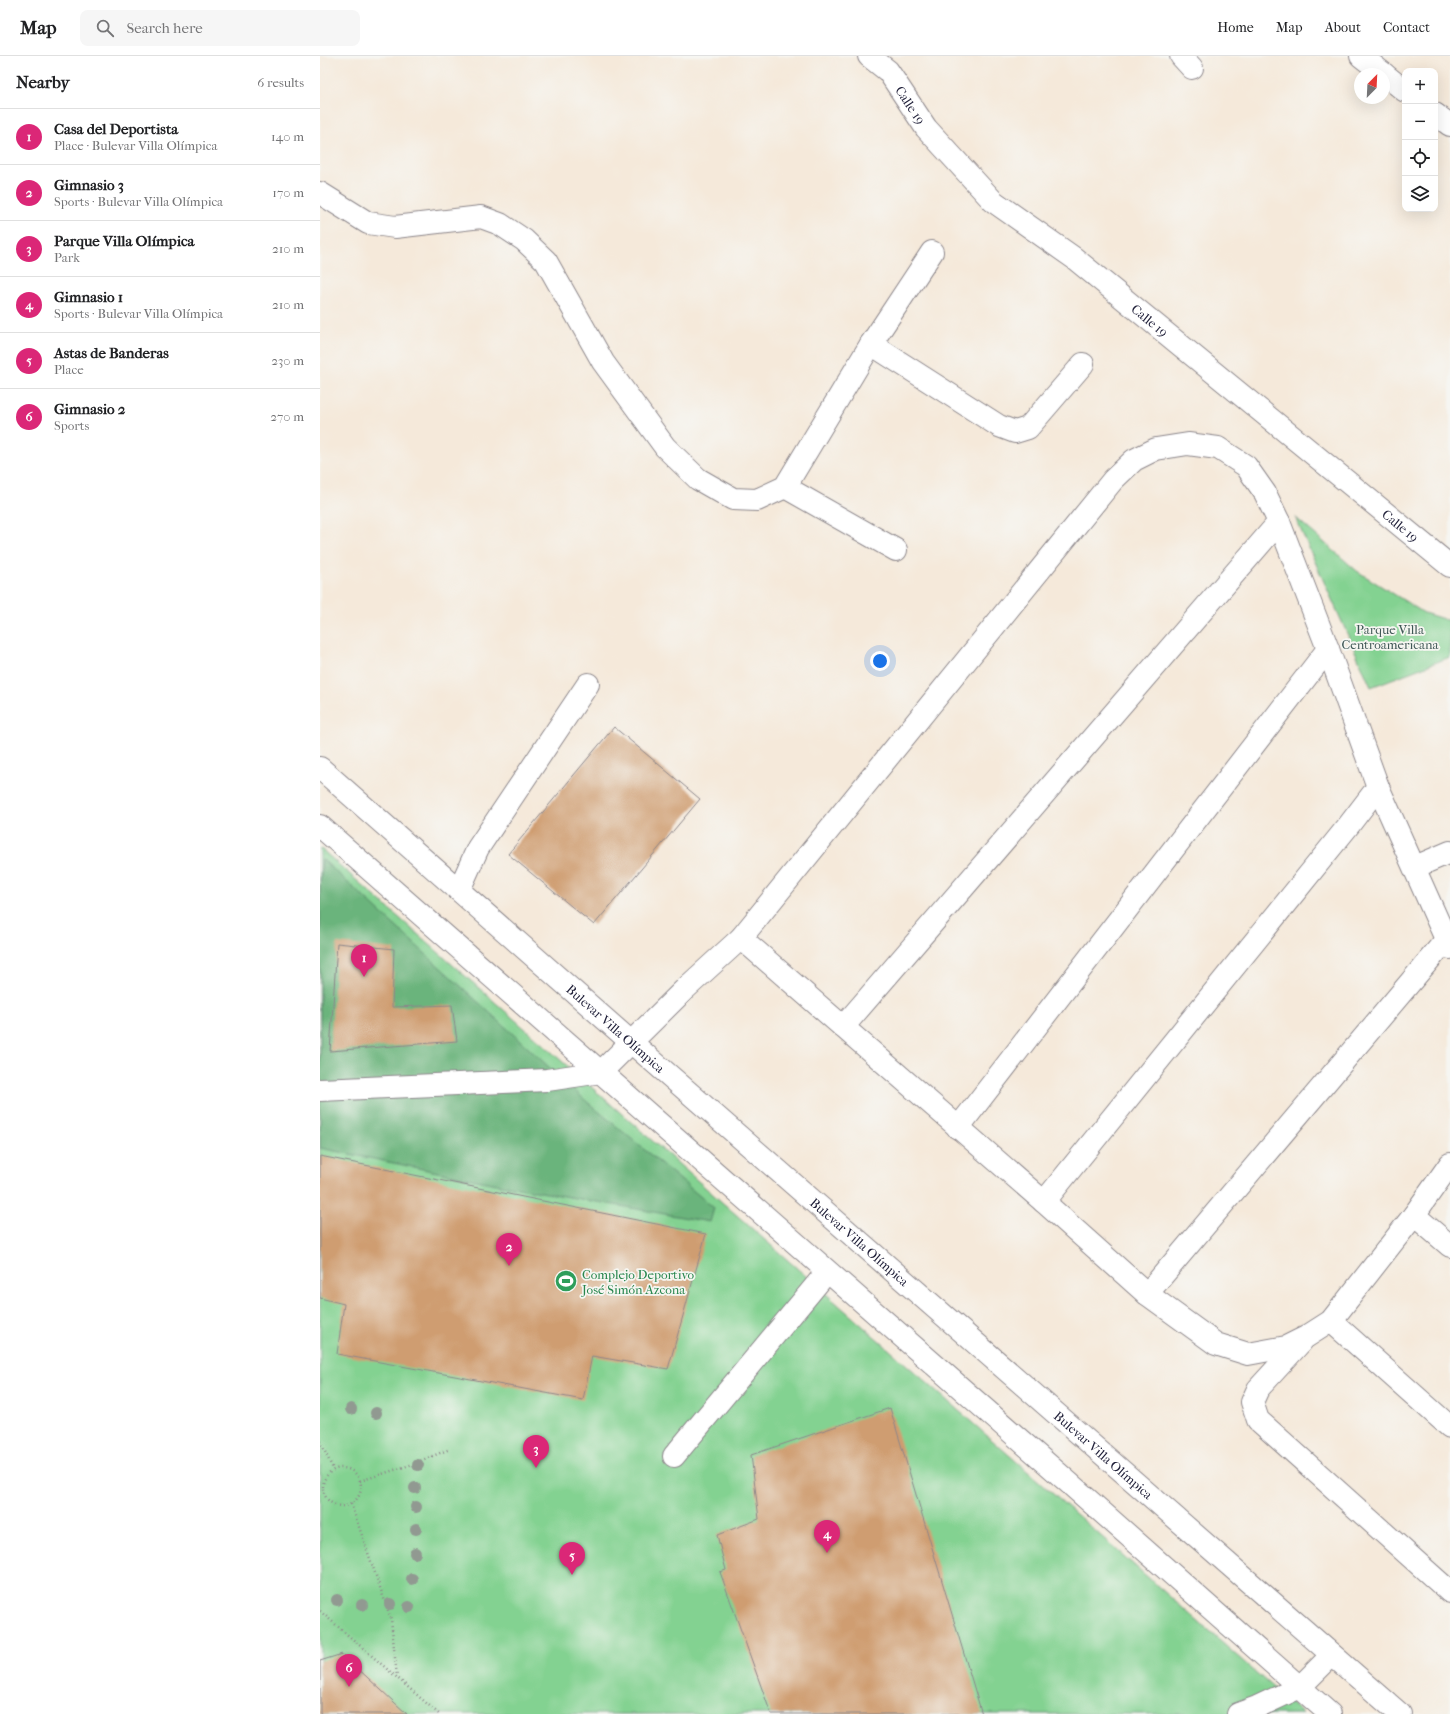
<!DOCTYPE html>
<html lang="en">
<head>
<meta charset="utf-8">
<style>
  body { margin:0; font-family:"IM FELL French Canon",serif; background:#f6f6f6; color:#202124 }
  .controls { position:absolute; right:12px; top:12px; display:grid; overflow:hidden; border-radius:8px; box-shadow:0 4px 16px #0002 }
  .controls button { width:36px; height:36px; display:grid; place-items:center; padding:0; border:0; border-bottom:1px solid #e0e0e0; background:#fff; color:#202124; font:20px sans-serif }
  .compass { position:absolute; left:1034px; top:12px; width:36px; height:36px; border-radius:50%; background:#fff; box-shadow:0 4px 16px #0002; rotate:24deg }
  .you { position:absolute; left:560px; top:605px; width:14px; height:14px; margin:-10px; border:3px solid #fff; border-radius:50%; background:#1a73e8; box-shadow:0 0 0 6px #1a73e833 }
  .badge { display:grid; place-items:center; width:26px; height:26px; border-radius:50%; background:#db2777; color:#fff; font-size:13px; font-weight:700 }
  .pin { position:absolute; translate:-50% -33px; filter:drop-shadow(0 1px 2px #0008) }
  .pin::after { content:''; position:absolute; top:21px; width:14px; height:12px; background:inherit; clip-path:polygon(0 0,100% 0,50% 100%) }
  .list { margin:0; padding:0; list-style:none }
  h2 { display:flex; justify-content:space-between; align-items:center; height:52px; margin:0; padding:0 16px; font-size:17px }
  h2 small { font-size:13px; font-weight:400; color:#757577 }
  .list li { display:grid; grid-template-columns:26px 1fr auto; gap:12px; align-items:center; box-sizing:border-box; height:56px; padding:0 16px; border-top:1px solid #e0e0e0 }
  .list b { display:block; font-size:15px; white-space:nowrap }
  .list p { margin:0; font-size:13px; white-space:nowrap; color:#757577 }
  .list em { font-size:13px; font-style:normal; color:#757577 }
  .icon { flex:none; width:22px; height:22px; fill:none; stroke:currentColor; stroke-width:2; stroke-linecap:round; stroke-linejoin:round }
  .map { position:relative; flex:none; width:1130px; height:1658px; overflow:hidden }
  header { display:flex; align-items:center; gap:24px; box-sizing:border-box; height:56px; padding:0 20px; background:#fff; border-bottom:1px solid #e0e0e0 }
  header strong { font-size:19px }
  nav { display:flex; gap:22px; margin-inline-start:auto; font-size:14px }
  .search { width:280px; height:36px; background:#f6f6f6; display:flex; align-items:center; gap:10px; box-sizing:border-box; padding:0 14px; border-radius:8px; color:#757577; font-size:15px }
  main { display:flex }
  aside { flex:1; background:#fff }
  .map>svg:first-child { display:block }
  .green { fill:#83d291; stroke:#527a66 }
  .forest { fill:#6ab47b; stroke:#466b5b }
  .building { fill:#cf9d71 }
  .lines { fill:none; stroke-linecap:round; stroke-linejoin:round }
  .minor-casing { stroke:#8c868a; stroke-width:24 }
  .major-casing { stroke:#8c868a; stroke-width:24 }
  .path { stroke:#8c868a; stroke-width:2.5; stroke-dasharray:1 3; stroke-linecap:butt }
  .minor { stroke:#fff; stroke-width:22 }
  .major { stroke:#fff; stroke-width:22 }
  .tree { fill:#919991 }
  .labels { text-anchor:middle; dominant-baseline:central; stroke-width:3.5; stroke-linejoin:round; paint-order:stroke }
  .street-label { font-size:13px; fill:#22223b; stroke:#f6f6f2 }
  .park-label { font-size:13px; fill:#3f5755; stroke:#f6f6f2 }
  .leisure-label { font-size:13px; fill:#27864d; stroke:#f6f6f2; text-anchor:start }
</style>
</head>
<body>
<header>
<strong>Map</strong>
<div class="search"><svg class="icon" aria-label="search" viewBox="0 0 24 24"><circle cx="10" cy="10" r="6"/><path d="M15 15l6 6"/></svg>Search here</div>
<nav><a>Home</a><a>Map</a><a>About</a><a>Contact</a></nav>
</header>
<main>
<aside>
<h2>Nearby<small>6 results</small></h2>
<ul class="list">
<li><span class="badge">1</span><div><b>Casa del Deportista</b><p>Place · Bulevar Villa Olímpica</p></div><em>140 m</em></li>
<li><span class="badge">2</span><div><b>Gimnasio 3</b><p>Sports · Bulevar Villa Olímpica</p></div><em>170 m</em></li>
<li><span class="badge">3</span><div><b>Parque Villa Olímpica</b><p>Park</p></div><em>210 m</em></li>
<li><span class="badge">4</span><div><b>Gimnasio 1</b><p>Sports · Bulevar Villa Olímpica</p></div><em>210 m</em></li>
<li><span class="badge">5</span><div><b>Astas de Banderas</b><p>Place</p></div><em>230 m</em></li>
<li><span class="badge">6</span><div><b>Gimnasio 2</b><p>Sports</p></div><em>270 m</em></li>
</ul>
</aside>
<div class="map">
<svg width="1130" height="1658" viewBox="0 0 1130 1658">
  <rect width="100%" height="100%" fill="#f6f6f2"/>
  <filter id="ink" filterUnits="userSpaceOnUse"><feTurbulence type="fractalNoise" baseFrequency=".025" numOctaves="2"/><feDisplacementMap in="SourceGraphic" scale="8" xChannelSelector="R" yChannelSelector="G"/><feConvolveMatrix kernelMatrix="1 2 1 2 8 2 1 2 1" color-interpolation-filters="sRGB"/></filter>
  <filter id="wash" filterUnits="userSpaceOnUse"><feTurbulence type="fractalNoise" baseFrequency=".012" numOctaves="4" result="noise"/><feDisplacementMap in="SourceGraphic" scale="16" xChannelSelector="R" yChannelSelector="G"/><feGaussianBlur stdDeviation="0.9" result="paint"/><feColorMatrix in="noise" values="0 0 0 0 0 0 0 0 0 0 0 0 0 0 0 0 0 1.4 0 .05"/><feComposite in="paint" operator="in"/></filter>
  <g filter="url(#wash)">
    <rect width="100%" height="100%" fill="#f5e9da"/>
    <!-- green -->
    <path class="green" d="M975,461L1037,515L1104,557L1130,565V601L1051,631Z
      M0,792L983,1658H0Z"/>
    <!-- forest -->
    <path class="forest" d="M2,803L265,1044L394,1152L390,1166L176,1128L0,1092V834Z"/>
    <g id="blocks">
      <!-- building -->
      <path class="building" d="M294,671L380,743L274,869L188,798Z
        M17,887L74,893L72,951L132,949L137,985L10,995Z
        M0,1100L386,1178L348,1313L272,1300L263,1344L17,1298L24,1248L0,1242Z
        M570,1352L662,1658H451L400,1516L406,1514L397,1479L439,1463L431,1399Z
        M22,1598L87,1658H0V1605Z"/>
    </g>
  </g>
  <g filter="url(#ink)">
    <use href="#blocks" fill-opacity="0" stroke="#8c868a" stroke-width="1"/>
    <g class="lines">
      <!-- minor casing -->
      <g class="minor-casing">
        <g id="minor">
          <path id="s1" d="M549,0L568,15L606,72L673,145L754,202L1130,510"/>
          <path d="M861,0L872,12"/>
          <path d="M1041,0L1064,18"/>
          <path d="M1064,18L1085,35"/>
          <path d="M1115,58L1130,69"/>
          <path d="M0,137L48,167L75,171L161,161L180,168L204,184L226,205L283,306L345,391L378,423L413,443L437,444L465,431L551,288L612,196"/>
          <path d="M551,288L679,370L695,376L708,372L763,308"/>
          <path d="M465,431L576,494"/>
          <path d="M1095,811L1130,796"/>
          <path d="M139,834L158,792L268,628"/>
          <path d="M421,882L724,1146L827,1238L896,1288L928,1298L966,1291L986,1281L1011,1265L1094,1159L1130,1108"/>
          <path d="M523,971L959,466"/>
          <path d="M0,1034L227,1024L281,1016L365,933L421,882L793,424L814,404L836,393L868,388L898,392L926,410L945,437L959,466L1008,593L1058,731L1130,892"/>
          <path d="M638,1072L1008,593"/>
          <path d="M724,1146L1029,769L1058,731"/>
          <path d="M1094,1159L1130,1190"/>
          <path d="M827,1238L1126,884"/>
          <path d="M1011,1265L1130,1371"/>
          <path d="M982,1285L938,1333L932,1346L938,1364L1130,1536"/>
          <path d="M354,1400L507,1216"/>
          <path d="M918,1658L937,1651L980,1631L1012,1599"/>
        </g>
      </g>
      <!-- major casing -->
      <g class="major-casing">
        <g id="major">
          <path id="s2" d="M0,712L311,986L1080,1658"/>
          <path d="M0,770L748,1426L1010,1658"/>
        </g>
      </g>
      <!-- path -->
      <path class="path" d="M0,1385L13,1413
        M3 1431a19 19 0 1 1 38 0a19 19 0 1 1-38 0Z
        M40,1425L90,1409L130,1393
        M31,1448L71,1563L77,1621
        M0,1555L119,1658"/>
      <!-- minor -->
      <use href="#minor" class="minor"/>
      <!-- major -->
      <use href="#major" class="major"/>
    </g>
    <!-- trees -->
    <g class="tree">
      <circle cx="31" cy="1353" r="6"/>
      <circle cx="56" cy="1357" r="6"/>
      <circle cx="98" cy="1409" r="6"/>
      <circle cx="95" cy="1432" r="6"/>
      <circle cx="96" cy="1451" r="6"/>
      <circle cx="96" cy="1473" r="6"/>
      <circle cx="95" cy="1497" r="6"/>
      <circle cx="92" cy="1523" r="6"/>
      <circle cx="17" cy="1544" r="6"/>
      <circle cx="70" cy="1548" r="6"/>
      <circle cx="42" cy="1549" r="6"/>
      <circle cx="89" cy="1551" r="6"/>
    </g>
  </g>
  <!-- icons -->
  <defs>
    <g id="stadium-disc" transform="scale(1.15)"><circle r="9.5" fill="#2e9e5b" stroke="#f6f6f2"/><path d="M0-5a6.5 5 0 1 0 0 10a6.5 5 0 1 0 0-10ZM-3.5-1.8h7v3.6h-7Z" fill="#fff"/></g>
  </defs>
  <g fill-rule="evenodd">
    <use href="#stadium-disc" x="246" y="1225"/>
  </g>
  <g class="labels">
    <!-- street labels -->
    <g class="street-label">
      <text stroke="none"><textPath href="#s1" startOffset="65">Calle 19</textPath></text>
      <text stroke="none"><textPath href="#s1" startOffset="389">Calle 19</textPath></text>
      <text stroke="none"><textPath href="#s1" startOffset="713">Calle 19</textPath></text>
      <text stroke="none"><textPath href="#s2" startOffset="394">Bulevar Villa Olímpica</textPath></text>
      <text stroke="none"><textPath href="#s2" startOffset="718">Bulevar Villa Olímpica</textPath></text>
      <text stroke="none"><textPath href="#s2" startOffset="1042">Bulevar Villa Olímpica</textPath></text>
    </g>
    <!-- park labels -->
    <g class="park-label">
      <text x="1070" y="573">Parque Villa<tspan x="1070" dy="15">Centroamericana</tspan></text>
    </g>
    <!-- leisure labels -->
    <g class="leisure-label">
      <text x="262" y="1218">Complejo Deportivo<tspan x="262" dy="15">José Simón Azcona</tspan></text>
    </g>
  </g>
</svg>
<div class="controls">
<button>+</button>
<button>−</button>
<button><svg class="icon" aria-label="locate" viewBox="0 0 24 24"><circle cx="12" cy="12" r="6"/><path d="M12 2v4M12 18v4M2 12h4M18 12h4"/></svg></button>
<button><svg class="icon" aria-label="layers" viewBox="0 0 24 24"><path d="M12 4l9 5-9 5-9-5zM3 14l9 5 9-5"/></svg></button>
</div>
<svg class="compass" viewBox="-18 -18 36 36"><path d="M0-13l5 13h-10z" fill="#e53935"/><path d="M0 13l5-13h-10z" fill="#757577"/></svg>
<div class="you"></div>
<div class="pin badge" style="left:44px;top:921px">1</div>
<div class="pin badge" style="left:189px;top:1210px">2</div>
<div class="pin badge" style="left:216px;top:1412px">3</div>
<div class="pin badge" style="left:507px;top:1497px">4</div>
<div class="pin badge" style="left:252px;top:1519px">5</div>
<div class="pin badge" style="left:29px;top:1631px">6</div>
</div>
</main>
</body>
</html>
